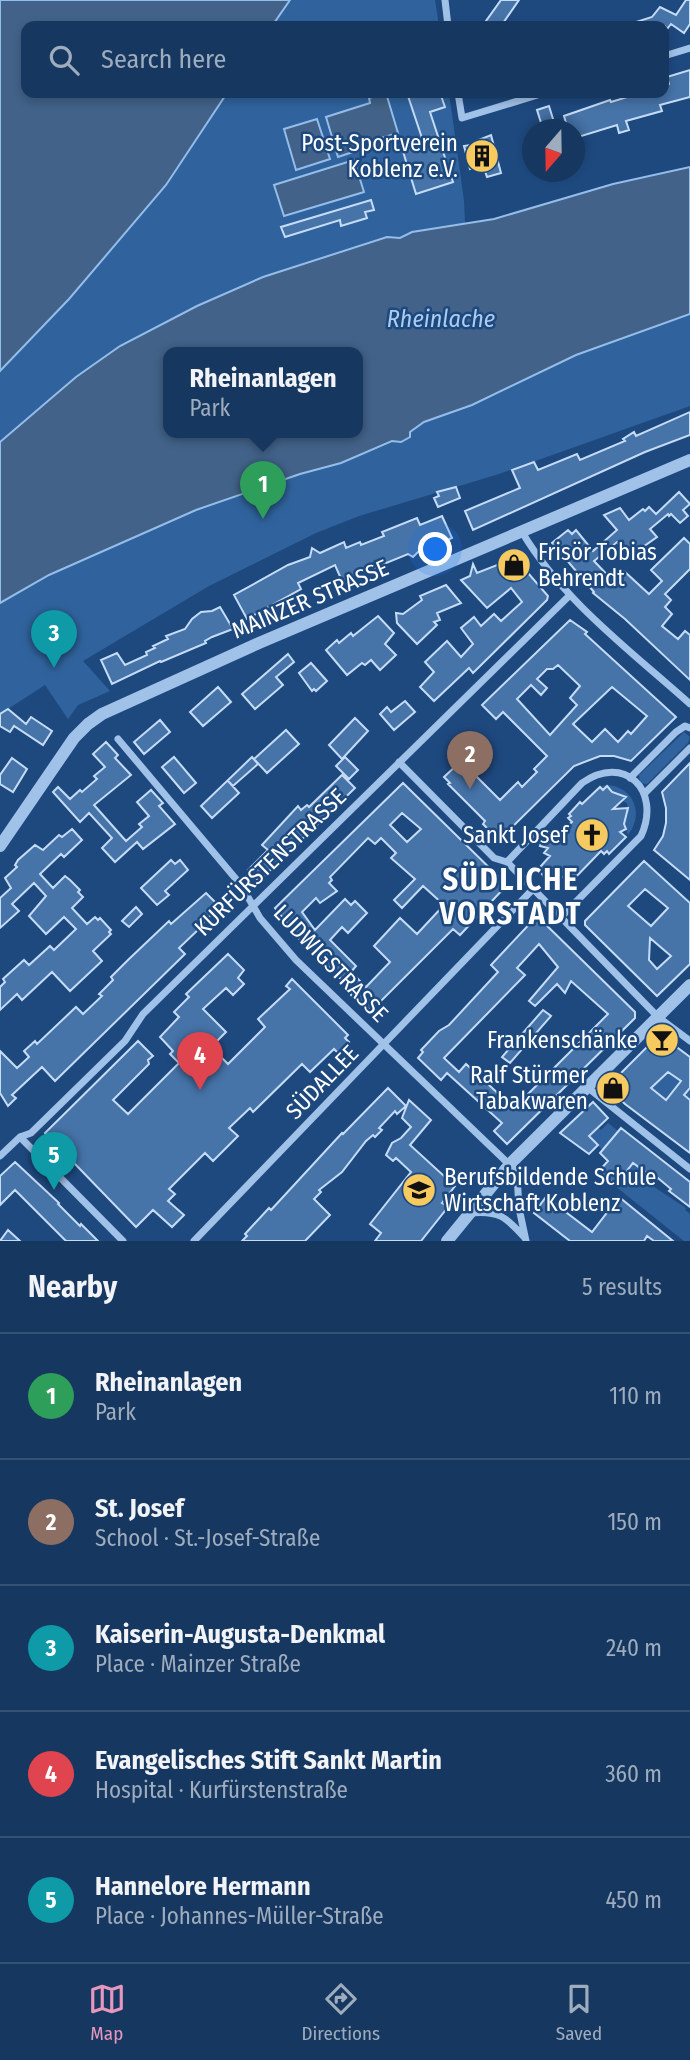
<!DOCTYPE html>
<html lang="en">
<head>
<meta charset="utf-8">
<style>
  body { margin:0; font-family:"Fira Sans Condensed",sans-serif; background:#234268; color:#f1f3f6 }
  .compass { position:absolute; left:522px; top:119px; width:63px; height:63px; border-radius:50%; background:#16375f; box-shadow:0 4px 10px #0003; rotate:200deg }
  .you { position:absolute; left:436px; top:550px; width:24px; height:24px; margin:-18px; border:5px solid #fff; border-radius:50%; background:#1a73e8; box-shadow:0 0 0 10px #1a73e833 }
  .badge { display:grid; place-items:center; width:46px; height:46px; border-radius:50%; background:#e797bd; color:#fff; font-size:23px; font-weight:700 }
  .pin { position:absolute; translate:-50% -58px; filter:drop-shadow(0 2px 4px #0008) }
  .pin::after { content:''; position:absolute; top:37px; width:24px; height:21px; background:inherit; clip-path:polygon(0 0,100% 0,50% 100%) }
  .popup { position:absolute; left:163px; top:347px; width:200px; height:91px; box-sizing:border-box; display:grid; place-content:center; border-radius:14px; background:#16375f; filter:drop-shadow(0 2px 5px #0005); font-size:23px; white-space:nowrap; color:#9eacbd }
  .popup b { font-size:26px; color:#f1f3f6 }
  .popup::after { content:''; position:absolute; left:50%; top:100%; margin-left:-14px; border:14px solid transparent; border-top-color:#16375f }
  .list { margin:0; padding:0; list-style:none }
  h2 { display:flex; justify-content:space-between; align-items:center; height:91px; margin:0; padding:0 28px; font-size:30px }
  h2 small { font-size:23px; font-weight:400; color:#9eacbd }
  .list li { display:grid; grid-template-columns:46px 1fr auto; gap:21px; align-items:center; box-sizing:border-box; height:126px; padding:0 28px; border-top:2px solid #355174 }
  .list b { display:block; font-size:26px; white-space:nowrap }
  .list p { margin:0; font-size:23px; white-space:nowrap; color:#9eacbd }
  .list em { font-size:23px; font-style:normal; color:#9eacbd }
  .icon { flex:none; width:38px; height:38px; fill:none; stroke:currentColor; stroke-width:2; stroke-linecap:round; stroke-linejoin:round }
  .map { position:relative; flex:none; width:690px; height:1241px; overflow:hidden }
  .search { position:absolute; background:#16375f; box-shadow:0 4px 10px #0003; left:21px; right:21px; top:21px; height:77px; display:flex; align-items:center; gap:18px; box-sizing:border-box; padding:0 24px; border-radius:14px; color:#9eacbd; font-size:26px }
  .sheet { height:721px; background:#16375f }
  nav { display:flex; justify-content:space-around; align-items:center; box-sizing:border-box; height:98px; border-top:2px solid #355174; background:#16375f; font-size:19px; color:#9eacbd }
  nav a { display:grid; justify-items:center; gap:4px }
  nav .on { color:#e797bd }
  .map>svg:first-child { display:block }
  .green { fill:#30639d }
  .water { fill:#426289; stroke:#94bdea; stroke-width:2; fill-rule:evenodd }
  .building { fill:#4673a8; stroke:#c5dcf6; stroke-width:2; fill-rule:evenodd }
  .lines { fill:none; stroke-linecap:round; stroke-linejoin:round }
  .minor { stroke:#a1c2e8; stroke-width:7 }
  .tertiary { stroke:#a1c2e8; stroke-width:12 }
  .labels { text-anchor:middle; dominant-baseline:central; stroke-width:5; stroke-linejoin:round; paint-order:stroke }
  .poi-label { font-size:23px; fill:#fff; stroke:#1e497f; text-anchor:end }
  .street-label { font-size:23px; fill:#fff; stroke:#1e497f }
  .water-label { font-size:24px; font-style:italic; fill:#acccf0; stroke:#1e497f }
  .district-label { font-size:30px; font-weight:bold; letter-spacing:2px; fill:#fff; stroke:#1e497f }
</style>
</head>
<body>
<div class="map">
<svg width="690" height="1241" viewBox="0 0 690 1241">
  <rect width="100%" height="100%" fill="#1e497f"/>
  <!-- green -->
  <path class="green" d="M290,0H435L439,26H272Z
    M227,93H449L464,201L465,223L412,232L400,238L387,237L376,240L263,277L207,301L126,343L76,377L0,442V371L69,299L166,185Z
    M690,314V406L499,474L359,516L316,533L209,586L83,661L110,691L78,705L68,719L45,685L0,714V603L49,575L196,510L300,474L341,463L396,441L424,422L472,405L575,355Z
    M684,732L690,737L688,743L647,784L640,783L639,775Z
    M606,785C633,786 645,813 628,835L622,819L628,814L627,803L609,795L605,788L600,787Z
    M668,1072L690,1088V1129L650,1088Z
    M576,1118L590,1132L596,1126L601,1130L608,1123L618,1131L609,1142L652,1178L648,1183L686,1208L685,1210L690,1214V1241H684L615,1186L625,1173L573,1120Z"/>
  <!-- water -->
  <path class="water" d="M0,0H290L272,26H26V93H227L166,185L69,299L0,371Z
    M386,93L398,133L361,144L362,149L338,157L326,117L370,103L369,98Z
    M317,119L330,159L296,170L284,129Z
    M354,160L364,192L284,216L274,185Z
    M690,167V314L576,355L472,405L424,422L410,432V437L401,442L392,441L341,463L300,474L196,510L49,575L0,603V442L76,377L120,346L197,306L263,277L387,237L400,238L412,232L494,219L613,184ZM168,353H358V433H168Z"/>
  <!-- building -->
  <path class="building" d="M501,0H519L501,26H494L486,21Z
    M686,0H690V24L684,33L671,24L667,29L665,26H630V24L652,17L660,7L676,15Z
    M690,70V97L660,105L662,111L626,121L629,130L619,133L617,125L575,138V130H568L564,116L610,100L611,102L634,95L633,93H664V86L669,84L667,77Z
    M407,93H440L445,107L430,112L453,182L416,194L401,145L422,138Z
    M549,106L554,122L542,126L537,110Z
    M491,135L501,173L487,177L483,165L470,169L464,146L477,144L476,141Z
    M371,200L374,210L365,212L367,218L341,226L340,220L285,237L281,227Z
    M690,412V435L645,452L473,530L465,511L520,488L512,470L534,462L538,470L577,454L580,460L625,441L623,439L634,432L636,436Z
    M456,487L460,498L438,507L434,498L439,496L437,492Z
    M679,492L690,504L683,510L688,516L680,523L671,514L669,516L668,514L650,529L657,537L630,556L617,542L594,561L615,583L625,572L649,594L662,581L651,570L684,538L690,544V569L665,594L671,600L665,607L672,614L662,626L678,639L685,631L690,635V680L625,619L593,593L594,592L552,543L568,530L572,534L576,530L593,551L617,530L604,515L620,508L629,520L643,509L645,511L649,507L656,514Z
    M442,516L452,538L418,552L413,557L408,554L342,581L335,565L298,583L301,589L247,619L234,595L288,565L310,557L312,548L320,553L344,542L346,548L360,542L361,545L384,536L382,532L417,518L420,525Z
    M515,558L548,596L547,600L473,673L469,668L434,701L420,687L434,672L425,662L447,641L461,657L473,644L461,628L474,617L481,626L494,614L501,621L522,602L511,588L487,608L461,580L470,576L473,564L477,573Z
    M446,585L461,603L437,613L440,620L434,622L437,625L417,644L397,623L396,613L403,614L422,600L420,596Z
    M220,607L233,629L212,637L205,641L206,643L161,662L160,661L112,684L101,660L117,653L125,665L147,655L146,652L155,648L153,646L168,639L166,636L185,629L192,619L201,612L212,611Z
    M378,616L394,633L385,644L396,655L380,670L371,660L365,665L362,663L347,675L326,650L337,640L339,643L351,633L353,636Z
    M570,620L587,632L585,634L676,717L631,761L614,756H600L574,766L499,840L483,824L485,821L448,784L450,783L444,777L461,761L500,800L518,782L522,787L537,772L534,769L547,756L503,712L496,719L482,705ZM558,665L580,686L570,698L577,705L550,735L517,699L531,685L541,695L547,688L537,679L547,669H553ZM612,687L647,716L631,734L628,731L618,742L605,729L592,742L573,724Z
    M288,654L294,662L276,677L283,685L255,709L242,694Z
    M311,663L327,681L316,691L314,689L312,691L299,673Z
    M218,687L231,702L203,726L190,712Z
    M405,701L415,712L394,730L380,714L387,707L391,712Z
    M8,709L26,724L31,717L52,731L43,745L14,726L10,732L0,726V714Z
    M355,718L368,731L342,759L329,745Z
    M160,720L170,732L144,754L134,742Z
    M286,730L299,744L267,773L254,759Z
    M106,742L118,755L115,758L131,775L94,805L126,841L142,827L139,824L149,816L137,802L151,790L163,803L159,806L175,824L143,849L137,842L115,862L102,848L112,838L89,813L80,822L53,792L58,787L70,799L80,790L82,792L97,779L94,776L105,767L93,754Z
    M174,757L196,783L184,793L162,767Z
    M252,757L258,764L233,786L228,781L239,793L212,818L201,806Z
    M345,757L358,770L349,779L336,766Z
    M12,758L27,769L13,792L0,784V775Z
    M690,763V880L654,850L663,836L666,823V808L662,792Z
    M342,775L355,788L259,881L248,870L268,850L262,845L298,806L301,810L307,805L309,807Z
    M403,783L507,885L460,935L453,929L371,1011L351,995L352,993L345,986L347,985L310,949L308,950L275,908ZM402,813L421,829L407,842L390,825ZM368,838L375,844L381,838L396,853L391,858L415,879L394,900L402,908L423,886L444,905L417,934L400,918L374,946L390,962L366,987L351,972L356,966L330,940L342,927L348,933L367,913L355,901L351,905L345,899L315,930L302,912L316,898L320,903L337,891L329,883L332,880L330,877Z
    M607,786L612,792L626,797L613,809L628,808L624,824L626,829L620,832L626,837L609,854L607,851L604,854L601,851L573,880L562,877L556,883L553,881L550,883L540,872L542,870L540,867L550,856L544,853L548,848L540,846L542,840L554,838L572,822L568,818L571,816L569,814L580,802L582,804L600,787L603,790Z
    M72,829L82,840L64,857L61,854L40,874L53,888L65,876L70,880L80,890L78,892L83,897L72,908L87,924L95,917L98,920L100,918L111,930L109,932L111,934L93,951L102,961L70,991L52,972L22,1000L17,994L0,1010V987L5,982L3,979L24,960L29,965L50,946L54,950L76,929L64,917L46,934L29,916L46,896L34,883L12,904L19,911L0,928V898L11,888L5,878L17,867L15,865L18,860L35,845L43,850L59,835L62,837Z
    M171,860L175,864L180,860L188,870L165,891L169,895L157,905L141,888Z
    M644,861L690,903V964L657,996L585,925V921ZM645,889L668,908L651,926L628,906ZM650,938L671,956L657,969L649,960Z
    M206,893L219,906V910L214,915L213,913L199,927L200,928L179,948L185,954L55,1081L42,1067L12,1095L16,1098L8,1106L0,1093V1051L17,1068L29,1057L24,1051L35,1041L37,1044L76,1007L83,1014L102,996L99,994L113,980L111,977L129,959L169,921L171,924Z
    M136,907L142,914L129,927L122,921Z
    M537,916L635,1012V1018L507,1144L494,1131L502,1123L447,1073L441,1080L418,1058L423,1052L421,1050L439,1031L449,1025L498,972L491,965ZM539,944L558,967L529,1001L535,1006L557,984L565,993L571,981L608,1014L514,1108L466,1064L459,1072L444,1058L525,975L517,968Z
    M228,954L244,970L238,978L244,984L233,995L226,988L203,1009L226,1032L211,1047L228,1064L265,1027L258,1019L290,989L286,986L292,979L348,1035L345,1038L349,1042L338,1053L334,1049L310,1072L302,1064L253,1112L250,1108L229,1128L238,1136L213,1161L205,1153L169,1189L175,1194L168,1201L184,1215L172,1227L153,1210L136,1227L45,1133L138,1041L153,1056L148,1060L149,1064L113,1100L128,1114L179,1063L170,1054L173,1051L160,1037L179,1017L174,1012L189,997L186,994Z
    M543,1010L551,1016L510,1063L502,1057Z
    M657,1037H663L690,1057V1088L684,1095L690,1100V1153L625,1104L607,1087ZM668,1072L681,1081L666,1100L651,1088Z
    M388,1088L406,1106L397,1114L395,1111L379,1128L382,1130L375,1137L373,1135L366,1141L342,1172L319,1190L321,1192L314,1199L330,1215L305,1241H242L247,1236L245,1234L269,1208L271,1210L342,1133L343,1134Z
    M409,1100L431,1120L410,1145L455,1186L442,1203L448,1207L421,1241H375L381,1233L370,1224L411,1172L396,1158L393,1161L386,1155L392,1143L401,1138L411,1127L402,1118Z
    M593,1102L608,1118L589,1136L598,1145L589,1154L560,1133Z
    M621,1128L690,1182V1207L669,1191L671,1189L658,1178L656,1180L633,1163L616,1185L599,1171L608,1161L600,1153Z
    M15,1162L59,1203L58,1204L80,1226L81,1224L98,1241H66L15,1190L0,1205V1176Z
    M546,1197L592,1232L619,1197L673,1241H654L647,1236L644,1241H570L534,1213Z
    M8,1230L20,1241H0Z"/>
  <g class="lines">
    <!-- minor -->
    <path class="minor" d="M445,0L448,26
      M664,56L690,48
      M458,93L462,118L544,93
      M522,532C563,601 631,651 690,704
      M118,739L241,885L260,918L296,960L513,1168L517,1175L519,1208L526,1241
      M399,762L494,858L507,862L658,1017L690,1041
      M630,778L676,732L685,726L690,728
      M645,793L690,748
      M507,862L582,783C624,753 662,790 641,836L561,917
      M587,1087L690,1169
      M20,1137L123,1241
      M0,1156L20,1137L31,1133L125,1041L143,1014L570,595
      M470,1213C499,1210 506,1217 525,1238
      M194,1241L533,889"/>
    <!-- tertiary -->
    <path class="tertiary" d="M0,846L74,738L88,724L102,714L259,643L690,460
      M447,1241L510,1164L690,985"/>
  </g>
  <!-- icons -->
  <defs>
    <g id="building-disc" transform="scale(1.75)"><circle r="9.5" fill="#f7ca60" stroke="#1e497f"/><path d="M-4-6H4V6H1V3H-1V6H-4ZM-2.5-4.3h1.7v1.8h-1.7ZM.8-4.3h1.7v1.8H.8ZM-2.5-1h1.7V.8h-1.7ZM.8-1h1.7V.8H.8Z" fill="#111"/></g>
    <g id="shop-disc" transform="scale(1.75)"><circle r="9.5" fill="#f7ca60" stroke="#1e497f"/><path d="M-5-2.5h2.3a2.7 3.5 0 0 1 5.4 0H5L5.5 6h-11ZM-1.5-2.5h3a1.5 2.3 0 0 0-3 0Z" fill="#111"/></g>
    <g id="church-disc" transform="scale(1.75)"><circle r="9.5" fill="#f7ca60" stroke="#1e497f"/><path d="M-1.2-6h2.4v3.5h3.3v2.4h-3.3V6h-2.4V-.1h-3.3v-2.4h3.3Z" fill="#111"/></g>
    <g id="bar-disc" transform="scale(1.75)"><circle r="9.5" fill="#f7ca60" stroke="#1e497f"/><path d="M-6-5H6L.8 .8V4.5H3.5V6h-7V4.5H-.8V.8Z" fill="#111"/></g>
    <g id="school-disc" transform="scale(1.75)"><circle r="9.5" fill="#f7ca60" stroke="#1e497f"/><path d="M0-5L7-2L0 1L-7-2ZM-4 1L0 2.5L4 1V4Q0 6-4 4Z" fill="#111"/></g>
  </defs>
  <g fill-rule="evenodd">
    <use href="#building-disc" x="482" y="156"/>
    <use href="#shop-disc" x="514" y="565"/>
    <use href="#church-disc" x="592" y="835"/>
    <use href="#bar-disc" x="662" y="1040"/>
    <use href="#shop-disc" x="613" y="1088"/>
    <use href="#school-disc" x="419" y="1190"/>
  </g>
  <g class="labels">
    <!-- poi labels -->
    <g class="poi-label">
      <text x="458" y="143">Post-Sportverein<tspan x="458" dy="26">Koblenz e.V.</tspan></text>
      <text x="538" y="552" text-anchor="start">Frisör Tobias<tspan x="538" dy="26">Behrendt</tspan></text>
      <text x="568" y="835">Sankt Josef</text>
      <text x="638" y="1040">Frankenschänke</text>
      <text x="588" y="1075">Ralf Stürmer<tspan x="588" dy="26">Tabakwaren</tspan></text>
      <text x="444" y="1177" text-anchor="start">Berufsbildende Schule<tspan x="444" dy="26">Wirtschaft Koblenz</tspan></text>
    </g>
    <!-- street labels -->
    <g class="street-label">
      <text transform="translate(310 599) rotate(-23)">MAINZER STRASSE</text>
      <text transform="translate(270 862) rotate(-44)">KURFÜRSTENSTRASSE</text>
      <text transform="translate(331 963) rotate(46)">LUDWIGSTRASSE</text>
      <text transform="translate(322 1082) rotate(-46)">SÜDALLEE</text>
    </g>
    <!-- water labels -->
    <g class="water-label">
      <text x="441" y="319">Rheinlache</text>
    </g>
    <!-- district labels -->
    <g class="district-label">
      <text x="511" y="880">SÜDLICHE<tspan x="511" dy="34">VORSTADT</tspan></text>
    </g>
  </g>
</svg>
<svg class="compass" viewBox="-18 -18 36 36"><path d="M0-13l5 13h-10z" fill="#e53935"/><path d="M0 13l5-13h-10z" fill="#9eacbd"/></svg>
<div class="you"></div>
<div class="pin badge" style="left:263px;top:519px;background:#2e9e5b">1</div>
<div class="popup"><b>Rheinanlagen</b>Park</div>
<div class="pin badge" style="left:470px;top:789px;background:#8d6e63">2</div>
<div class="pin badge" style="left:54px;top:668px;background:#0f9aa8">3</div>
<div class="pin badge" style="left:200px;top:1090px;background:#e0444e">4</div>
<div class="pin badge" style="left:54px;top:1190px;background:#0f9aa8">5</div>
<div class="search"><svg class="icon" aria-label="search" viewBox="0 0 24 24"><circle cx="10" cy="10" r="6"/><path d="M15 15l6 6"/></svg>Search here</div>
</div>
<section class="sheet">
<h2>Nearby<small>5 results</small></h2>
<ul class="list">
<li><span class="badge" style="background:#2e9e5b">1</span><div><b>Rheinanlagen</b><p>Park</p></div><em>110 m</em></li>
<li><span class="badge" style="background:#8d6e63">2</span><div><b>St. Josef</b><p>School · St.-Josef-Straße</p></div><em>150 m</em></li>
<li><span class="badge" style="background:#0f9aa8">3</span><div><b>Kaiserin-Augusta-Denkmal</b><p>Place · Mainzer Straße</p></div><em>240 m</em></li>
<li><span class="badge" style="background:#e0444e">4</span><div><b>Evangelisches Stift Sankt Martin</b><p>Hospital · Kurfürstenstraße</p></div><em>360 m</em></li>
<li><span class="badge" style="background:#0f9aa8">5</span><div><b>Hannelore Hermann</b><p>Place · Johannes-Müller-Straße</p></div><em>450 m</em></li>
</ul>
</section>
<nav>
<a class="on"><svg class="icon" aria-label="map" viewBox="0 0 24 24"><path d="M3 6l6-2 6 2 6-2v14l-6 2-6-2-6 2zM9 4v14M15 6v14"/></svg>Map</a>
<a><svg class="icon" aria-label="directions" viewBox="0 0 24 24"><path d="M12 3l9 9-9 9-9-9zM9 14v-3h6M13 9l2 2-2 2"/></svg>Directions</a>
<a><svg class="icon" aria-label="saved" viewBox="0 0 24 24"><path d="M7 4h10v16l-5-4-5 4z"/></svg>Saved</a>
</nav>
</body>
</html>
